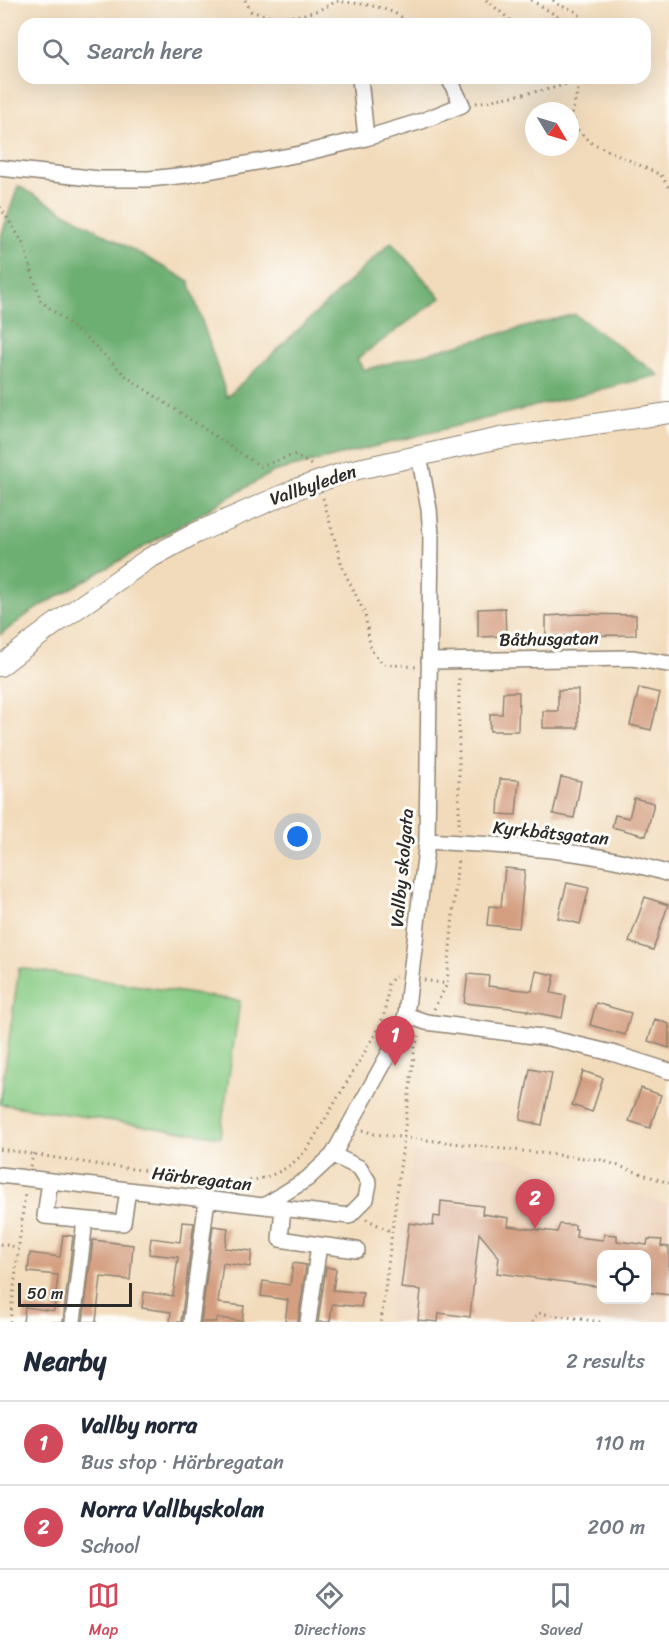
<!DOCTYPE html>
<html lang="en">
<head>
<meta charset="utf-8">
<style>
  body { margin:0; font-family:Sriracha,sans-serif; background:#f2f2f3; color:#1f2937 }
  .controls { position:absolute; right:18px; bottom:18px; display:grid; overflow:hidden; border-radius:12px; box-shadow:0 6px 24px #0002 }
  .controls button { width:54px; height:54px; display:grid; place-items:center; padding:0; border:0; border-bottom:2px solid #e0e1e3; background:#fff; color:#1f2937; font:30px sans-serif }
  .compass { position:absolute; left:525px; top:102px; width:54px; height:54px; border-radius:50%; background:#fff; box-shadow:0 6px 24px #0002; rotate:128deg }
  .scale { position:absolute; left:18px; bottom:15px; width:114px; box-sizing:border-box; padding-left:6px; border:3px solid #2b2b2b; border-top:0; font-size:16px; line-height:21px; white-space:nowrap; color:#2b2b2b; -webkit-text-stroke:4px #fdfcf7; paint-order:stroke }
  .you { position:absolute; left:298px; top:837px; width:21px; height:21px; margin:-15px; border:4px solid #fff; border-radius:50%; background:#1a73e8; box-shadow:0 0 0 9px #1a73e833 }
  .badge { display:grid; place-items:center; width:39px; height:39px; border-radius:50%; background:#d1495b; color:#fff; font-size:20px; font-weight:700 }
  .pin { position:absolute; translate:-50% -50px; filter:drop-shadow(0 2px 3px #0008) }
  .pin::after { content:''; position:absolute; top:32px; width:21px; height:18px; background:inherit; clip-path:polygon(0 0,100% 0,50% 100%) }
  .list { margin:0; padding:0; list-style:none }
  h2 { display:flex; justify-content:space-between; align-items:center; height:78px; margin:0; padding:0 24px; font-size:26px }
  h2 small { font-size:20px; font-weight:400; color:#747a83 }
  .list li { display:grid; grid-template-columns:39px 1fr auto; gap:18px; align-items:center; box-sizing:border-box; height:84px; padding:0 24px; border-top:2px solid #e0e1e3 }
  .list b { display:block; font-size:22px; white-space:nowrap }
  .list p { margin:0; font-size:20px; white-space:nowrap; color:#747a83 }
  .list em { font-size:20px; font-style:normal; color:#747a83 }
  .icon { flex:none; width:33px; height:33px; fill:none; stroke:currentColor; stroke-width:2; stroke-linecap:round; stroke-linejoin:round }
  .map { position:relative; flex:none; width:669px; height:1322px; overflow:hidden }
  .search { position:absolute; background:#fff; box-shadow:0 6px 24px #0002; left:18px; right:18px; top:18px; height:66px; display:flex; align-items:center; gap:15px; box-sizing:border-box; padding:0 21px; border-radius:18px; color:#747a83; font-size:22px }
  .sheet { height:246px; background:#fff }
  nav { display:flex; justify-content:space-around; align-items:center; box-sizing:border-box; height:84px; border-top:2px solid #e0e1e3; background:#fff; font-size:16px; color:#747a83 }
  nav a { display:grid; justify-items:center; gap:3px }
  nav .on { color:#d1495b }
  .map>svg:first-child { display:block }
  .built { fill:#edd2ba; fill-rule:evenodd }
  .green { fill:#87cb84; stroke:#597b58; stroke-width:1.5 }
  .forest { fill:#6daf72; stroke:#4c6d4e; stroke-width:1.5 }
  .building { fill:#d49e80 }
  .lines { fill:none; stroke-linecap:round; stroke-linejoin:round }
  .minor-casing { stroke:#8e8373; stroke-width:18 }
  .major-casing { stroke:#8e8373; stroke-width:22 }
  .path { stroke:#8e8373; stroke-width:3; stroke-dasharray:1.5 4.5; stroke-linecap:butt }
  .minor { stroke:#fff; stroke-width:15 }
  .major { stroke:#fff; stroke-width:20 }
  .labels { text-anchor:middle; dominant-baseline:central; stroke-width:6; stroke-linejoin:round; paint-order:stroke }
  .street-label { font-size:18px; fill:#2b2b2b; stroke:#fdfcf7 }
</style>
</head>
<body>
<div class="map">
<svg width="669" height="1322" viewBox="0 0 669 1322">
  <rect width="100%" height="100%" fill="#fdfcf7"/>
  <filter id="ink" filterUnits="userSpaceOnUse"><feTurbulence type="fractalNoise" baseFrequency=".0167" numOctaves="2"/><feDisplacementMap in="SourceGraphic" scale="12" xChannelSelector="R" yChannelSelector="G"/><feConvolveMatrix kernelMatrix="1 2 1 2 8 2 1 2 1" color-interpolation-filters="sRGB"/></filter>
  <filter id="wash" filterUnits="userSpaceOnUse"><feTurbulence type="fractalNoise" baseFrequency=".008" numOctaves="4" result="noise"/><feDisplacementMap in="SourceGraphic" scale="24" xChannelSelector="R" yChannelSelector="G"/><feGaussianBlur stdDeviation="1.35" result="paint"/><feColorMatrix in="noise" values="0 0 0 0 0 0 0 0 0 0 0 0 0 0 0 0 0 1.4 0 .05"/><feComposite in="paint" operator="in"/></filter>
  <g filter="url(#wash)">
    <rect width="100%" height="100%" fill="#f2dbbb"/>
    <!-- built -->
    <path class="built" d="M413,1152L500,1156L669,1204V1322H387ZM602,1254H646V1300H602Z"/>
    <!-- green -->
    <path class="green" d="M19,968L240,1001L220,1137L0,1104Z"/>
    <!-- forest -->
    <path class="forest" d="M18,186L189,281L227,397L391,242L441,298L357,359L364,370L574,314L659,375L273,472L31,612L0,635V239Z"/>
    <g id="blocks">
      <!-- building -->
      <path class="building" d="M505,608L506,636L478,637V609Z
        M580,614L636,615V635L546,636V616Z
        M639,688L660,693L651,730L630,725Z
        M558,690H578V728H543V711H558Z
        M503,692H519L518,731H490V714H502Z
        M561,777L581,781L574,818L553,814Z
        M500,779L519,780L516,815L498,814Z
        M634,798L654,803L646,836L612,827L615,815L629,818Z
        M505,868L525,870L519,928L487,925L489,906L501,907Z
        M567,883L589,888L580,924L558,918Z
        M645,897L668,905L653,950L629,942Z
        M536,971L555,975L551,993L566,996L562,1018L527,1011L528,1010L464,1003L468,974L489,976L488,986L532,991Z
        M596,1003L631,1013L625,1035L590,1025Z
        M655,1019L669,1024V1048L648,1041Z
        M530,1069L552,1073L542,1125L520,1120Z
        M583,1071L603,1078L592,1112L572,1105Z
        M641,1088L661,1095L650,1128L629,1121Z
        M441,1201L483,1206L482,1214L509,1218L508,1226L557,1232L560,1224L571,1225H575V1229H577L576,1237L603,1240L604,1234L617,1235V1241L647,1245L648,1239L662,1240L661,1246L669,1247V1295L646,1292V1254H602V1287L497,1273L499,1257L479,1233L470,1317L439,1313L438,1322L418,1320L421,1290L401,1288L409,1223L433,1226L434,1216L440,1217Z
        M182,1222L194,1223L181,1322H170L171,1312L142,1308L144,1292L173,1296L178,1257L149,1254L151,1238L180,1242Z
        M213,1226L228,1228L225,1248L252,1251L250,1267L223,1263L218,1303L244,1306L242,1321L216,1318V1322H201Z
        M63,1235L73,1236L63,1322H23L25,1307L54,1311L58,1275L28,1272L30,1253L60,1257Z
        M93,1240L133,1245L130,1280L101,1277L96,1322H83Z
        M293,1263L306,1265L298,1322H285L288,1300L261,1296L263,1281L290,1285Z
        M326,1267L336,1269L333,1290L363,1293L361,1307L332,1304L330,1322H318Z"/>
    </g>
  </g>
  <g filter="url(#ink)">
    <use href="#blocks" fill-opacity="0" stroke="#8e8373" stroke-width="1.5"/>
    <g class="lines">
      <!-- minor casing -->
      <g class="minor-casing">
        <path id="minor" d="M360,78L366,138
          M0,168L99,179H149L187,175L300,154L366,138L422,121L462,105L449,78
          M429,661L632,658L669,664
          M427,841C508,846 592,849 669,874
          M406,1015L426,1022L549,1038L612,1053L669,1071
          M0,1175L349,1216L366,1199L369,1183L360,1168L333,1155
          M50,1181L45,1216L123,1223L128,1190
          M264,1206L307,1179L333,1155L395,1043L406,1015L427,841L431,535L429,509L419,455
          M283,1208L280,1239L319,1245L308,1322
          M319,1245L357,1250
          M73,1322L85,1220
          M191,1322L207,1199"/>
      </g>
      <!-- major casing -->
      <g class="major-casing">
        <path id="major" d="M0,666L52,626L148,559L196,533L299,488L349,471L500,438L669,413"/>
      </g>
      <!-- path -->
      <path class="path" d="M245,0L251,11C278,21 312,17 336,1C360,4 392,5 409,24
        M486,0L515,24
        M531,0L570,24
        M553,0C564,12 574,3 586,24
        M581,78L572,113L577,129L590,142L661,175L669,188
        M476,103L550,89L580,80
        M0,207L22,241L41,301L92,343L128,378L260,466L294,455L313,466
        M323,498L343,569L365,614L371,650L383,664L417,667
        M459,830V674
        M424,980L447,984
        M434,1009L447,984L458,857
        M362,1130L374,1134L601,1160L669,1183
        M0,1149L101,1165L239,1182C270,1179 291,1170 310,1145L380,1026L386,1008L388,984L394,977H396
        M30,1166L34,1153
        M366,1219L392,1232
        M0,1244L18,1247
        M10,1322L25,1193
        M381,1322L415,1046L419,1036
        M532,1322L538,1313L601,1322"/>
      <!-- minor -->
      <use href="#minor" class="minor"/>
      <!-- major -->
      <use href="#major" class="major"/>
    </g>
  </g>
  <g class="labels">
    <!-- street labels -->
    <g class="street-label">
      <text transform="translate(313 485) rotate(-19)">Vallbyleden</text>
      <text transform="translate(549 639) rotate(-1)">Båthusgatan</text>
      <text transform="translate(551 833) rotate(6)">Kyrkbåtsgatan</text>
      <text transform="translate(402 868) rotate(-85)">Vallby skolgata</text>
      <text transform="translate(202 1179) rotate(7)">Härbregatan</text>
    </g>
  </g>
</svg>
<div class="controls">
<button><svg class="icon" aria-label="locate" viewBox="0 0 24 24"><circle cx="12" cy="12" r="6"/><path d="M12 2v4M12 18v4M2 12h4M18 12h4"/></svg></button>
</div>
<svg class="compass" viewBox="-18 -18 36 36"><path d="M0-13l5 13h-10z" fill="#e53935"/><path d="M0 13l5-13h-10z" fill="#747a83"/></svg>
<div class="scale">50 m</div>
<div class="you"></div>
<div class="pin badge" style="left:395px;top:1066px">1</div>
<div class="pin badge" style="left:535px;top:1229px">2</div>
<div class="search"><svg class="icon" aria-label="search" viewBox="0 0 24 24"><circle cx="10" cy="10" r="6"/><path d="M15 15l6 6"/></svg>Search here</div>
</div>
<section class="sheet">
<h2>Nearby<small>2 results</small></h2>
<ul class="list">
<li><span class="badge">1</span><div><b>Vallby norra</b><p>Bus stop · Härbregatan</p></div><em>110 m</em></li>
<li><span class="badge">2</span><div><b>Norra Vallbyskolan</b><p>School</p></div><em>200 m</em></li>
</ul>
</section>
<nav>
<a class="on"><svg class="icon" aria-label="map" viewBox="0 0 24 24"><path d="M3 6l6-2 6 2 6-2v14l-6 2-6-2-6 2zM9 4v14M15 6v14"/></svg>Map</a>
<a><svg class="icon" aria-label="directions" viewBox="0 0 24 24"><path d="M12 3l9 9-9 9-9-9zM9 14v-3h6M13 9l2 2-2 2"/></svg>Directions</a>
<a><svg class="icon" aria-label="saved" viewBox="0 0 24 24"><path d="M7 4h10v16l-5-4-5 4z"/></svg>Saved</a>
</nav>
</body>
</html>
